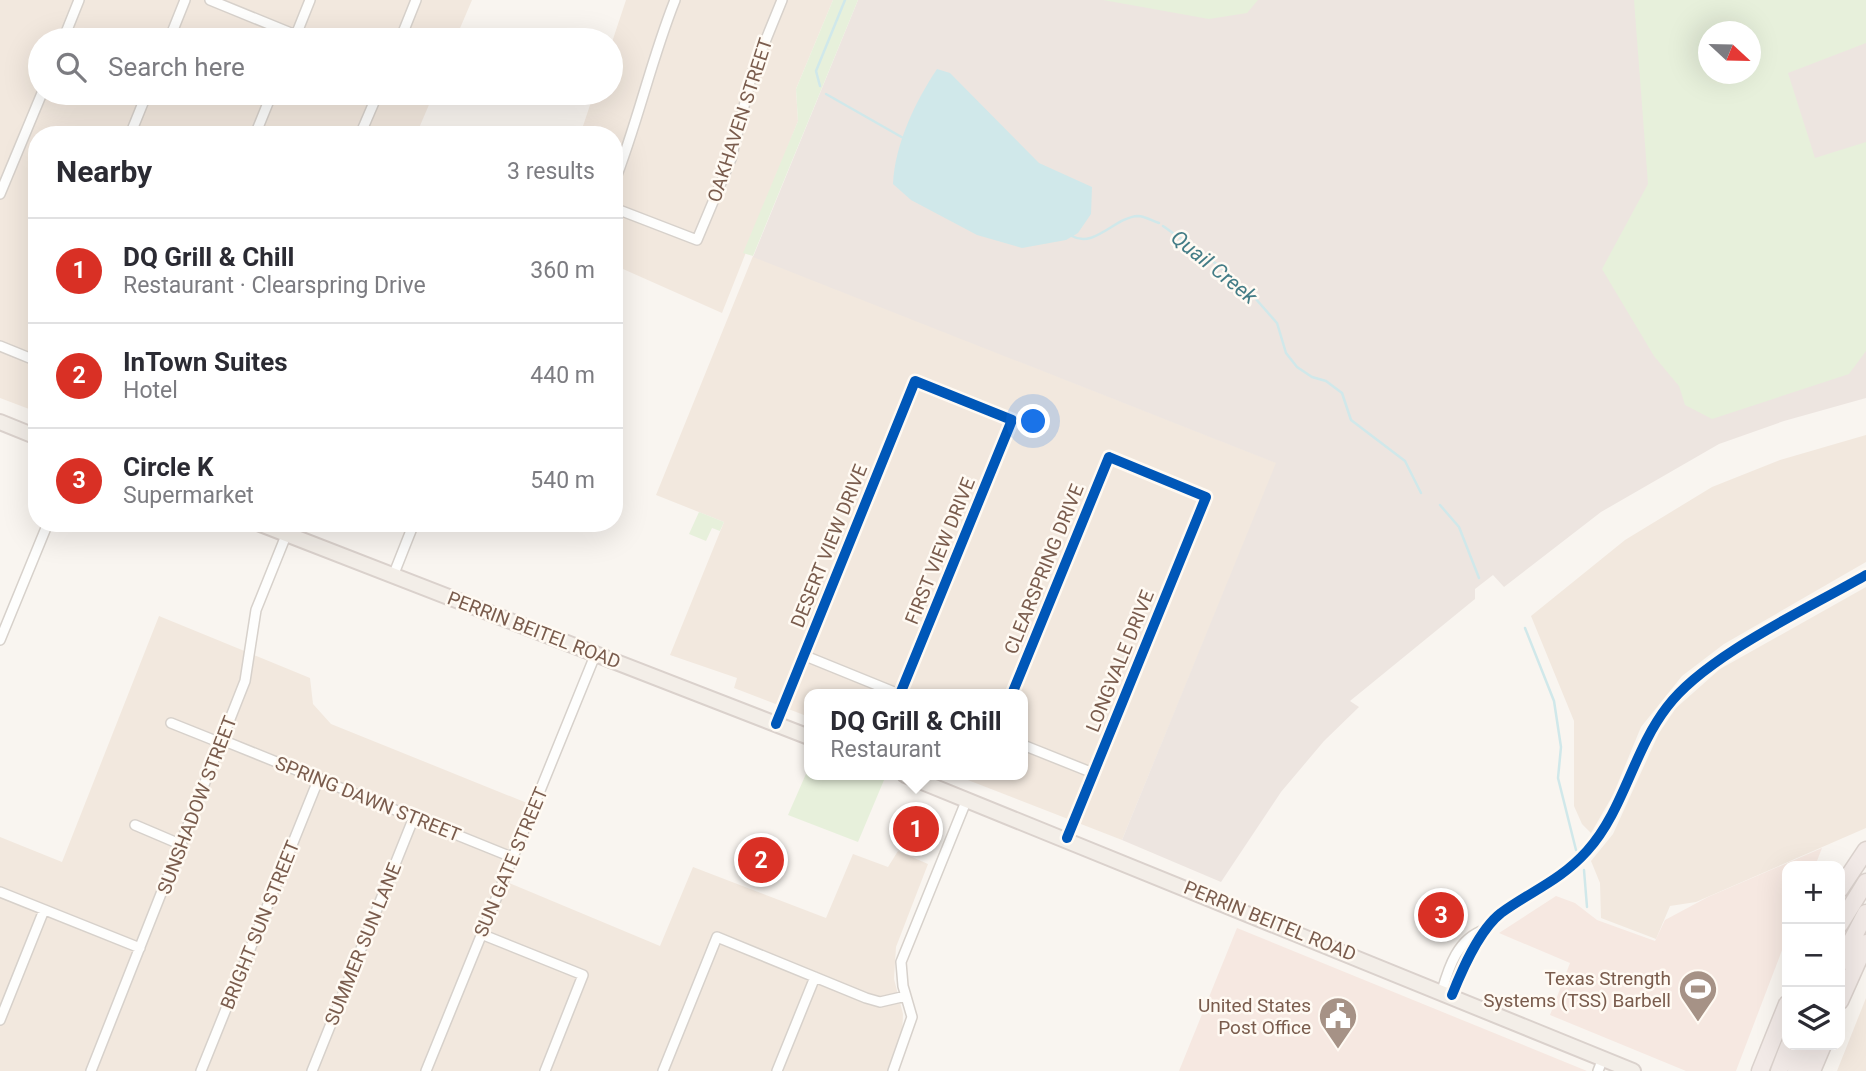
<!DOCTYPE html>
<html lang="en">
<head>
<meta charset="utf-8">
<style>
  body { margin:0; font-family:Roboto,sans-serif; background:#f2f2f3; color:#2b2b33 }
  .controls { position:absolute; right:21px; bottom:21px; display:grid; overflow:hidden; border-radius:14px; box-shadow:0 7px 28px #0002 }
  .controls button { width:63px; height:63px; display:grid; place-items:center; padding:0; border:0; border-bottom:2px solid #e1e1e2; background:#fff; color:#2b2b33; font:35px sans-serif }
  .compass { position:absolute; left:1698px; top:21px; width:63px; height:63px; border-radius:50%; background:#fff; box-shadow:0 7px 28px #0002; rotate:112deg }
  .you { position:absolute; left:1034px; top:422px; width:24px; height:24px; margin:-18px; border:5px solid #fff; border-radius:50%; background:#1a73e8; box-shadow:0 0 0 10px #1a73e833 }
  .badge { display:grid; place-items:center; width:46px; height:46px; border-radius:50%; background:#d93025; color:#fff; font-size:23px; font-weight:700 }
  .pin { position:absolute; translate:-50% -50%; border:4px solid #fff; box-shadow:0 2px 7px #0006 }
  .popup { position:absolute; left:804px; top:689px; width:224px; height:91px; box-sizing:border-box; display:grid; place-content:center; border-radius:14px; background:#fff; filter:drop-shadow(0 2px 5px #0005); font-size:23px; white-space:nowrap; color:#7c7c81 }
  .popup b { font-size:26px; color:#2b2b33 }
  .popup::after { content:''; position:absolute; left:50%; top:100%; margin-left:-14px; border:14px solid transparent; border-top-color:#fff }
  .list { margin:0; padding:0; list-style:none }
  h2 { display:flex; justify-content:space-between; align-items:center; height:91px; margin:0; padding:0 28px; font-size:30px }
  h2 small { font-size:23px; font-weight:400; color:#7c7c81 }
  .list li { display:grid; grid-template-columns:46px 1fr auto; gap:21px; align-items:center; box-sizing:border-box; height:105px; padding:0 28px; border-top:2px solid #e1e1e2 }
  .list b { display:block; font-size:26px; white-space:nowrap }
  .list p { margin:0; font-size:23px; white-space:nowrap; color:#7c7c81 }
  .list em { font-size:23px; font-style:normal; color:#7c7c81 }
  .icon { flex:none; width:38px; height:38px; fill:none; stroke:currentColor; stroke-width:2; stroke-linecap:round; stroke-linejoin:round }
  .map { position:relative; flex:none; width:1866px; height:1071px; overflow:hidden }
  .search { position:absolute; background:#fff; box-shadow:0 7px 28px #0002; left:28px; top:28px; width:595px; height:77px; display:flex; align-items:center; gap:18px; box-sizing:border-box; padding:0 24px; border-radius:38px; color:#7c7c81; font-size:26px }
  .panel { position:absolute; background:#fff; box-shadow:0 7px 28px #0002; left:28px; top:126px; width:595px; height:406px; border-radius:28px }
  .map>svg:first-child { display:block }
  .residential { fill:#f2e8de }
  .commercial { fill:#f6e8e1 }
  .industrial { fill:#ede5e0; fill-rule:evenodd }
  .green { fill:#e7f0db; fill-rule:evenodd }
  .water { fill:#d0e8ea }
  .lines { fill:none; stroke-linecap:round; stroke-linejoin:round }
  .stream { stroke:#d0e8ea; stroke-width:2.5 }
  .street-casing { stroke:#d7d1cb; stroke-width:12 }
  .primary-casing { stroke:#dad1cc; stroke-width:18 }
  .highway-casing { stroke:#dad1cc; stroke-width:19 }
  .street { stroke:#fefefd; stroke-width:9 }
  .primary { stroke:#f3eee8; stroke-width:14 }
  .highway { stroke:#f2eae7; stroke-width:16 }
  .cycleway-casing { stroke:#fffaf3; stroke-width:15 }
  .cycleway { stroke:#0057b8; stroke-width:10 }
  .labels { text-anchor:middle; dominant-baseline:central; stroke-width:5; stroke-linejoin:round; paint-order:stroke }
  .street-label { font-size:19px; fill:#7a5c4d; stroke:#fffaf3 }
  .poi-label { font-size:19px; fill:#7a5c4d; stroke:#fffaf3; text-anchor:end }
  .water-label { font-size:21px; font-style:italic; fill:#437c86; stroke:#fffaf3 }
</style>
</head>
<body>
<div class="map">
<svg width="1866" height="1071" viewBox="0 0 1866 1071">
  <rect width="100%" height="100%" fill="#f9f5f0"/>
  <!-- residential -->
  <path class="residential" d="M0,0H472L455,40H40V93H434L416,135H37V412L0,398Z
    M626,0H833L796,89L798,121L722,313L614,265V135H580L594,93H611V45Z
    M753,256L1277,463L1122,840L955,775H1023V694H809V717L734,688L737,678L670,655L724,522L656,495Z
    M1866,435V562L1724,644L1682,676L1641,727L1613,795L1591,833L1582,824L1574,806V721L1531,616L1625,540L1712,487L1780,460Z
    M1866,587V828L1696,902L1670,906L1656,939L1601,918L1600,883L1591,861L1613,834L1659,733L1676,708L1720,669Z
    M159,616L310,678L313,704L331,724L527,803L497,878L660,946L693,867L826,918L853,854L888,867L898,851L928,864L896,947L894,979L903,1014L902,1038L888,1071H0V837L62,862Z
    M1866,998V1071H1837Z"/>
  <!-- commercial -->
  <path class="commercial" d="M1822,848L1815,866H1787V937L1736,1071H1686L1550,1015L1570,963L1499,933L1556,896L1575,903L1597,920L1655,941L1665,920L1708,897Z
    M1237,928L1587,1071H1179Z"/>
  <!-- industrial -->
  <path class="industrial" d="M858,0H1866V398L1784,421L1719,444L1601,512L1504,587L1493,575L1475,589V599L1350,701L1359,707L1324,741L1281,792L1221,882L1122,840L1276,463L753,257ZM1708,32H1750V74H1708Z"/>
  <!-- green -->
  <path class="green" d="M833,0H858L753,256L743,253L798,121L796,89Z
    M1103,0H1258L1247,13L1209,19Z
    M1634,0H1866V43L1788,73L1815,158L1866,142V351L1849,374L1712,419L1685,405L1679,386L1654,356L1602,269L1648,184ZM1708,32H1750V74H1708Z
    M699,512L724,522L720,531L712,528L706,541L689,534Z
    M809,767V775H871L884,780L858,842L788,815Z"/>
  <!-- water -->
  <path class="water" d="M937,69L950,73L1039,163L1092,187L1091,214L1078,233L1066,240L1022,248L977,235L911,200L893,184C895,144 915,102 937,69Z"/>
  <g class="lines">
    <!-- stream -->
    <path class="stream" d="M820,86L816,71L845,0
      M826,94L905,139
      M1163,226L1218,265L1255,298L1277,323L1286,353L1297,367L1312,377L1326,381L1342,393L1351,420L1405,461L1421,493
      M1072,236C1094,249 1115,217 1138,216C1145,216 1152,221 1159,223
      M1440,505L1459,527L1479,578
      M1525,628L1554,701L1561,747L1558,778L1576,850
      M1584,870L1587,907"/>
    <!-- street casing -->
    <g class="street-casing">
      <path id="street" d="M210,0L308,40
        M63,40L79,0
        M169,40L185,0
        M294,40L310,0
        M400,40L416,0
        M130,135L147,93
        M255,135L272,93
        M360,135L378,93
        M614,183C638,122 651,60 675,0
        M0,194L42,93
        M614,208L697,240L731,159L752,74L782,0
        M0,346L37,361
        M393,576L414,523
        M0,640L48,523
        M803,655L899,694
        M1012,694L1109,457L1206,497L1067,838
        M171,723L221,743
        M776,724L915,381L1012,420L900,694
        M222,740L514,858
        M1023,745L1093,773
        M135,825L182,845
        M0,892L140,948
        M481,934L583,975L545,1071
        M1442,991C1449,966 1458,939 1484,930
        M1452,995C1462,970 1479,930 1501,913C1531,891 1560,881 1587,851C1624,810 1633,751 1667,707C1705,656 1809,608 1866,575
        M0,1020L44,910
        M91,1071L245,681L256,610L291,523
        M201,1071L319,778
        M312,1071L414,817
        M426,1071L596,653
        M663,1071L717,937L866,998L880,1002L906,996
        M777,1071L815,977
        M893,1071L912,1017L903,986L901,962L967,799
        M1598,1071L1603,1058"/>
    </g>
    <!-- primary casing -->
    <g class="primary-casing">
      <path id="primary" d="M0,422L37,437
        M258,523L809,737
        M905,775L1633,1071"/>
    </g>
    <!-- highway casing -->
    <g class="highway-casing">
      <path id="highway" d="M1840,889L1866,850
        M1840,924L1866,882
        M1840,963L1866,913
        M1840,1001L1866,943
        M1760,1071L1787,1004
        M1779,1071L1789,1045
        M1796,1071L1806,1045
        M1812,1071L1823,1045"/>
    </g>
    <!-- street -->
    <use href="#street" class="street"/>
    <!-- primary -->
    <use href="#primary" class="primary"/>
    <!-- highway -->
    <use href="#highway" class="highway"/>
    <!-- cycleway casing -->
    <g class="cycleway-casing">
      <path id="cycleway" d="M1012,694L1109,457L1206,497L1067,838
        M776,724L915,381L1012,420L900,694
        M1452,995C1462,970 1479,930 1501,913C1531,891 1560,881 1587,851C1624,810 1633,751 1667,707C1705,656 1809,608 1866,575"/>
    </g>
    <!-- cycleway -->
    <use href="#cycleway" class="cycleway"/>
  </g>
  <!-- icons -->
  <defs>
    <g id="stadium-pin" transform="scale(2.0125)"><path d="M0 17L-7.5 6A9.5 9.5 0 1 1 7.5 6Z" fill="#a69286" stroke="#fffaf3"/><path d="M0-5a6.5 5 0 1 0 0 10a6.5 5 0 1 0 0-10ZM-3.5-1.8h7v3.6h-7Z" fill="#fff"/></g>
    <g id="civic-pin" transform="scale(2.0125)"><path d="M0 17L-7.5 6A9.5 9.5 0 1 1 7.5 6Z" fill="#a69286" stroke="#fffaf3"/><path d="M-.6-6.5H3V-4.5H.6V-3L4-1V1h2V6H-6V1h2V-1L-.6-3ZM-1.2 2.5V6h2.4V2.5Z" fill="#fff"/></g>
  </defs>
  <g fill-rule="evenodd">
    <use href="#stadium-pin" x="1698" y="989"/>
    <use href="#civic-pin" x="1338" y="1016"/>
  </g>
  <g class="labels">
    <!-- street labels -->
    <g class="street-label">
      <text transform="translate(740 120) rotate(-72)">OAKHAVEN STREET</text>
      <text transform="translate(829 546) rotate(-68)">DESERT VIEW DRIVE</text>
      <text transform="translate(940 551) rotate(-68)">FIRST VIEW DRIVE</text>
      <text transform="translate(1044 569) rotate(-68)">CLEARSPRING DRIVE</text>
      <text transform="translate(534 630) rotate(21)">PERRIN BEITEL ROAD</text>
      <text transform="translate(1120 661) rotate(-68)">LONGVALE DRIVE</text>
      <text transform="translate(368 799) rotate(22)">SPRING DAWN STREET</text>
      <text transform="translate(197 805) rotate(-69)">SUNSHADOW STREET</text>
      <text transform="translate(511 862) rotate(-67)">SUN GATE STREET</text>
      <text transform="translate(1270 921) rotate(22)">PERRIN BEITEL ROAD</text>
      <text transform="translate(260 925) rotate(-68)">BRIGHT SUN STREET</text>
      <text transform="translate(363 944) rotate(-68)">SUMMER SUN LANE</text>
    </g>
    <!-- poi labels -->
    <g class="poi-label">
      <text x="1671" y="978">Texas Strength<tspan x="1671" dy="22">Systems (TSS) Barbell</tspan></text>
      <text x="1311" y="1005">United States<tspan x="1311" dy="22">Post Office</tspan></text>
    </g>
    <!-- water labels -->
    <g class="water-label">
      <text transform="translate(1214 267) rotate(39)">Quail Creek</text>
    </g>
  </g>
</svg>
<div class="controls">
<button>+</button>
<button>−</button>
<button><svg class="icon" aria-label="layers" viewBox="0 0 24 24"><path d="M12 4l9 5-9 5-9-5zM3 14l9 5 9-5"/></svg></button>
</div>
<svg class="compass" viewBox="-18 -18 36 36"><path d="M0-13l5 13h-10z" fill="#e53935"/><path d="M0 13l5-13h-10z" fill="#7c7c81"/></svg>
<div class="you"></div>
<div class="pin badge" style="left:916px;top:829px">1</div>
<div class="popup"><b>DQ Grill &amp; Chill</b>Restaurant</div>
<div class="pin badge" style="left:761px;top:860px">2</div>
<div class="pin badge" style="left:1441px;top:915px">3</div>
<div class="search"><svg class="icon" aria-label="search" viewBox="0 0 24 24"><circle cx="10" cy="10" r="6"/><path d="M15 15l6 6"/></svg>Search here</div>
<section class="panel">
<h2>Nearby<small>3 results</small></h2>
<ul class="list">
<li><span class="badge">1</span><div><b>DQ Grill &amp; Chill</b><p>Restaurant · Clearspring Drive</p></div><em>360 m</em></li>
<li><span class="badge">2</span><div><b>InTown Suites</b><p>Hotel</p></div><em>440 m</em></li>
<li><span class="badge">3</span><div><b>Circle K</b><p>Supermarket</p></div><em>540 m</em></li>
</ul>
</section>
</div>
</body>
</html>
